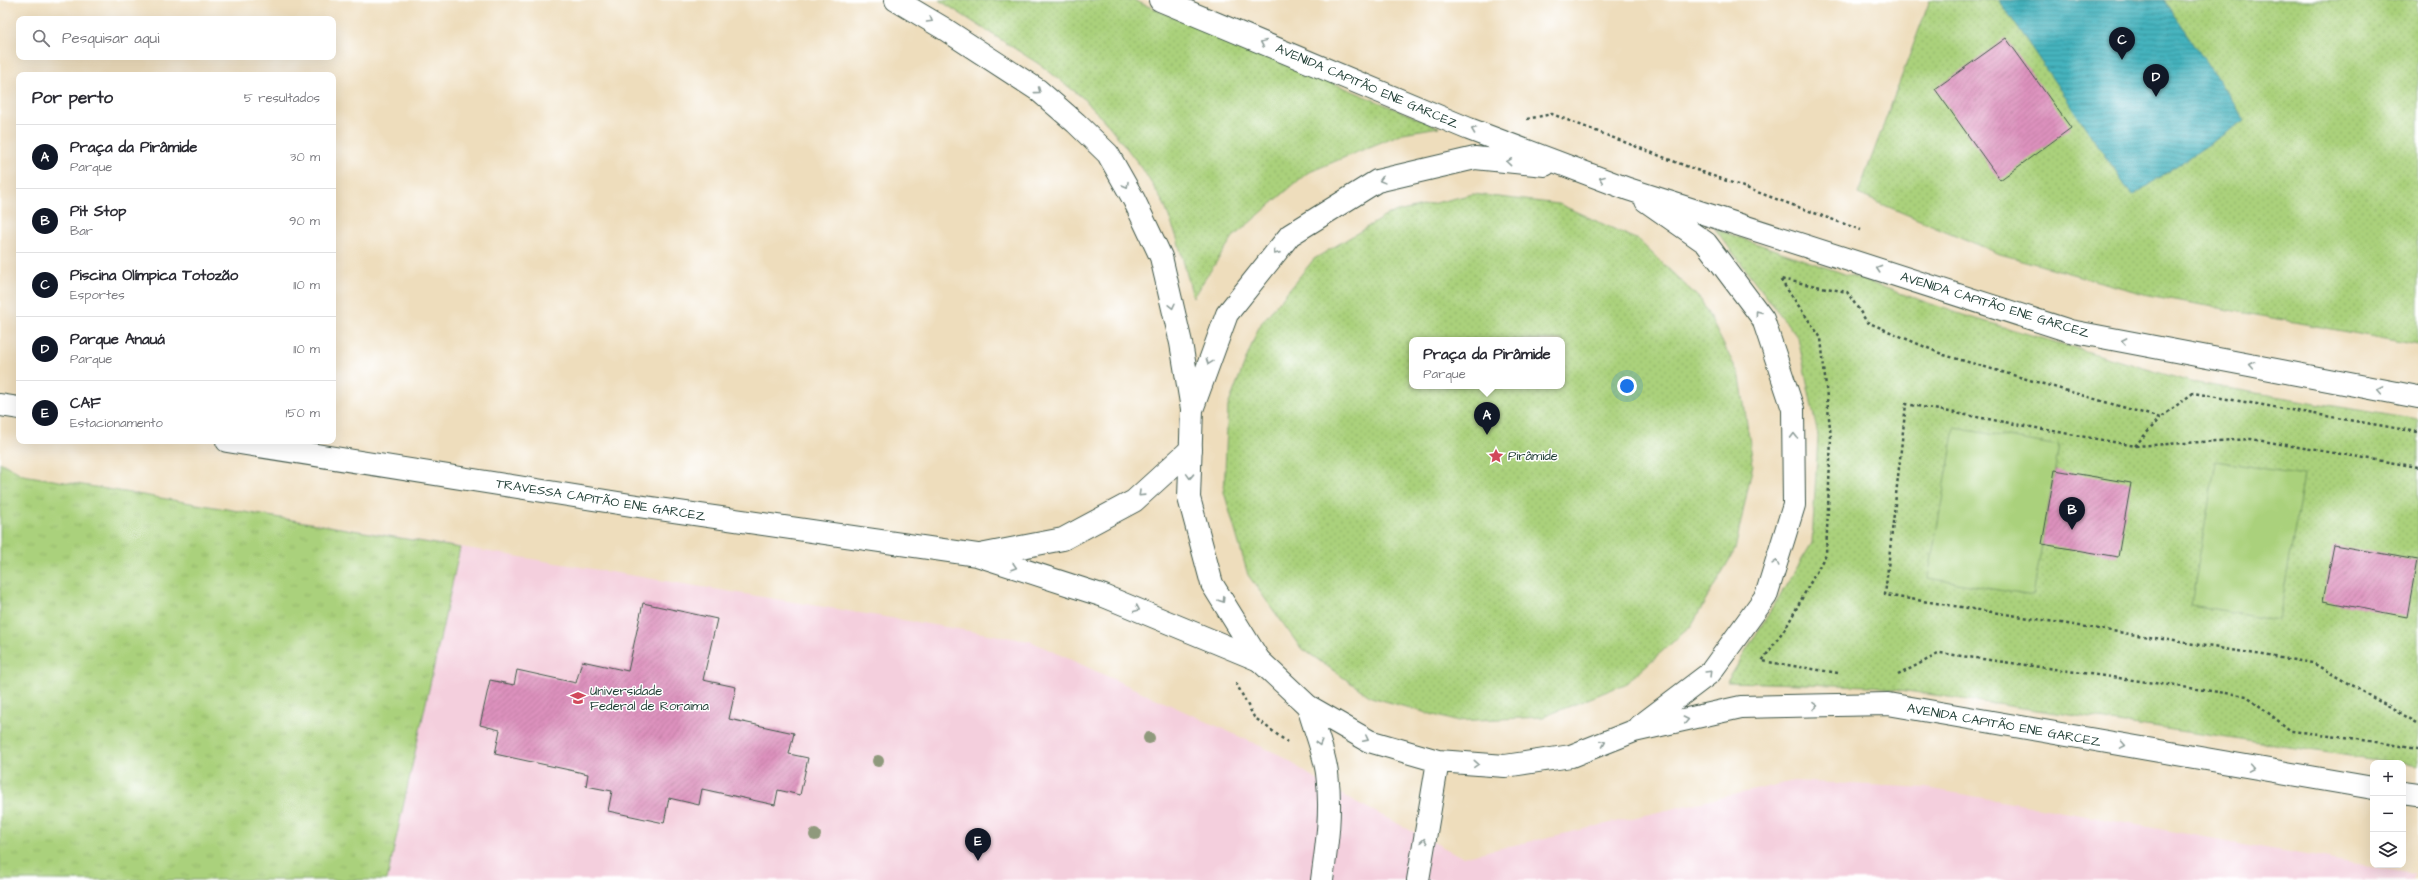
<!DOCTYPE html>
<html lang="pt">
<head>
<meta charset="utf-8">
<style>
  body { margin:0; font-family:"Architects Daughter",sans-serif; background:#f7f7f7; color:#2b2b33 }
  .controls { position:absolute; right:12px; bottom:12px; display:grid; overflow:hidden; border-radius:8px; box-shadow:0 4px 16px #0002 }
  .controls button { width:36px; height:36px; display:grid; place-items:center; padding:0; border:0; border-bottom:1px solid #e1e1e2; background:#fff; color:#2b2b33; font:20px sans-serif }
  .you { position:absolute; left:1627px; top:386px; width:14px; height:14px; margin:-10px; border:3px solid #fff; border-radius:50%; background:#1a73e8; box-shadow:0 0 0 6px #1a73e833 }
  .badge { display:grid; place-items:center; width:26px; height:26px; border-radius:50%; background:#111827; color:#fff; font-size:13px; font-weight:700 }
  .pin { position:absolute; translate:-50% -33px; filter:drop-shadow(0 1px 2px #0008) }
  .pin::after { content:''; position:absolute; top:21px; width:14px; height:12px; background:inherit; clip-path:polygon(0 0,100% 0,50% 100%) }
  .popup { position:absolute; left:1409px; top:337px; width:156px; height:52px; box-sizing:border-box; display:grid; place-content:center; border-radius:8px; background:#fff; filter:drop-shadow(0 1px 3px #0005); font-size:13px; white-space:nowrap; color:#7c7c81 }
  .popup b { font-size:15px; color:#2b2b33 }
  .popup::after { content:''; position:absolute; left:50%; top:100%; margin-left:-8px; border:8px solid transparent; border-top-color:#fff }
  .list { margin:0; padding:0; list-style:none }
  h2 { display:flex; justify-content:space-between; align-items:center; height:52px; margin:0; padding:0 16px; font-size:17px }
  h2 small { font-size:13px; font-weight:400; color:#7c7c81 }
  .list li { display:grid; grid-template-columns:26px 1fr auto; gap:12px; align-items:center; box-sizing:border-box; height:64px; padding:0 16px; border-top:1px solid #e1e1e2 }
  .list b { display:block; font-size:15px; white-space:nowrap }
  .list p { margin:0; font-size:13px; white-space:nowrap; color:#7c7c81 }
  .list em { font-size:13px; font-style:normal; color:#7c7c81 }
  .icon { flex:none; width:22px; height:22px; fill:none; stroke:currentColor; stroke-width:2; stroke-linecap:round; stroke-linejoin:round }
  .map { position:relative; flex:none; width:2418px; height:880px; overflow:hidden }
  .search { position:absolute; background:#fff; box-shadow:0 4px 16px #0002; left:16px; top:16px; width:320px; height:44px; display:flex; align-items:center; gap:10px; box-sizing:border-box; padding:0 14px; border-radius:8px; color:#7c7c81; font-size:15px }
  .panel { position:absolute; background:#fff; box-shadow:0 4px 16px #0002; left:16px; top:72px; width:320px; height:372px; border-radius:8px }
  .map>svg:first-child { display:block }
  .built { fill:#f4cfdd }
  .grass { fill:url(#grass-tufts); stroke:#648758 }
  .park { fill:url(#park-dots); stroke:#648758; fill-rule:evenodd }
  .pitch { fill:#aad17c; stroke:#648758 }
  .water { fill:url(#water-rules); stroke:#327879 }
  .building { fill:url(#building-hatch) }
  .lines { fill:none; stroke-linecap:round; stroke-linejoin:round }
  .minor-casing { stroke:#3e5548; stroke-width:24 }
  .tertiary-casing { stroke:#3e5548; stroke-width:24 }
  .path { stroke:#3e5548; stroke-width:2.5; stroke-dasharray:3 3; stroke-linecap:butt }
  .minor { stroke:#fff; stroke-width:22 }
  .tertiary { stroke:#fff; stroke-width:22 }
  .tree { fill:#8f997b }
  .oneway { stroke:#8f9e9a }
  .labels { text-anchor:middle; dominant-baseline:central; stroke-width:3; stroke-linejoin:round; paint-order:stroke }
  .street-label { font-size:13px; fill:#1f3d34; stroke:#fff }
  .poi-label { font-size:13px; fill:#1f3d34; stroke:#fff; text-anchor:start }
</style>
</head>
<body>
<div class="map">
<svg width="2418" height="880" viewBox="0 0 2418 880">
  <defs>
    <pattern id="grass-tufts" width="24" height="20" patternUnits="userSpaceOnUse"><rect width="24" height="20" fill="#aad17c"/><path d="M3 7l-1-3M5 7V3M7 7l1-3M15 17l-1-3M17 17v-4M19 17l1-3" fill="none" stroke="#92b46c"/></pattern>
    <pattern id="park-dots" width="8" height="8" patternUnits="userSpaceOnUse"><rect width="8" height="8" fill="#aad17c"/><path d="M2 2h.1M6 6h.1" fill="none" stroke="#92b46c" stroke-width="1.8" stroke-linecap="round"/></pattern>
    <pattern id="water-rules" width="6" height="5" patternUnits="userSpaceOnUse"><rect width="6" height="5" fill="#44b3be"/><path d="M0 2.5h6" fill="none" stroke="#38939b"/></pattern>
    <pattern id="building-hatch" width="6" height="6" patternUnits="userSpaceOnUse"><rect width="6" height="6" fill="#dd91bd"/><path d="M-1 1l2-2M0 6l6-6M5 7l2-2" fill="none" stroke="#b3789a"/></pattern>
  </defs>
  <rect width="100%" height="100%" fill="#fff"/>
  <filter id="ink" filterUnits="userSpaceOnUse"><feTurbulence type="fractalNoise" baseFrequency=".025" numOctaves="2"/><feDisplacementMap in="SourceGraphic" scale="8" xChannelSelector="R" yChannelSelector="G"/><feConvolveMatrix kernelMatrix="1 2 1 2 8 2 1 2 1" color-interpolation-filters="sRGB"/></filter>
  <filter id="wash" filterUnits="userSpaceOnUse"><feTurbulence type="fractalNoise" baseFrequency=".012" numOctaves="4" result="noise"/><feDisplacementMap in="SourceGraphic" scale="16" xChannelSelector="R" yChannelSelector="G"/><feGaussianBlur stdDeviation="0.9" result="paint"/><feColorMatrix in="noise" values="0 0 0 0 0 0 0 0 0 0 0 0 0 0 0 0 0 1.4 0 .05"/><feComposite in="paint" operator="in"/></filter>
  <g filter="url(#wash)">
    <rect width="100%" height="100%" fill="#eeddbc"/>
    <!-- built -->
    <path class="built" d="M0,462L23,475L1030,641L1280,755L1329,788L1462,857L1793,781L1927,788L2414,874L2413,880H0Z"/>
    <!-- grass -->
    <path class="grass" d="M0,462L23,475L460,548L387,880H0Z"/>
    <!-- park -->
    <path class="park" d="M939,0H1133L1439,127L1403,133L1307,173L1233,237L1193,297L1177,238L1164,204L1142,168L1110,127L1083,98L1042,66Z
      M1930,0H2418V345L2148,295L2000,254L1858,194Z
      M1473,194L1559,204L1638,240L1701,300L1740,377L1753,464L1735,550L1691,626L1625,684L1543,717L1455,721L1371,697L1300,647L1248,575L1224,492L1228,406L1259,326L1314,259L1389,214ZM1412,340H1562V386H1412Z
      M1715,229L1963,315L2191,382L2418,420V766L1873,686L1727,682L1812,543L1818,436L1798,338Z"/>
    <!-- pitch -->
    <path class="pitch" d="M1955,428L2059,446L2033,596L1928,578Z
      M2216,461L2304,475L2279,620L2191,605Z"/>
    <!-- water -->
    <path class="water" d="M1999,0H2164L2245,120L2132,196Z"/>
    <g id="blocks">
      <!-- building -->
      <path class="building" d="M2006,38L2071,128L2000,180L1935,89Z
        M2055,470L2131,483L2118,557L2042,544Z
        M2334,545L2417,560L2407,617L2323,601Z
        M643,603L717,619L703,680L736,687L729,719L794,733L789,754L808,758L800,795L778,790L775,805L702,789L699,805L669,798L664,823L608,811L612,791L586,786L588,774L495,754L500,730L480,725L490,680L514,685L517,670L576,683L582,661L628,671Z"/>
    </g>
  </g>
  <g filter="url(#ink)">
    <use href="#blocks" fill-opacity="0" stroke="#3e5548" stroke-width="1"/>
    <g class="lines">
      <!-- minor casing -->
      <g class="minor-casing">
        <path id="minor" d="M0,405L19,408
          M227,441L631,505L977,555L1104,596L1259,660
          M980,555L1063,539L1134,501L1191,449"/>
      </g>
      <!-- tertiary casing -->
      <g class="tertiary-casing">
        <path id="tertiary" d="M896,0L943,28L1038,90L1076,123L1108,154L1134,200L1161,257L1181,343L1192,409L1189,498L1212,584L1259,660L1308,706L1369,741L1438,761L1505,766L1571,756L1634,731L1741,707L1888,704L2373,788
          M1160,0L1469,129L1628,189L2070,331L2418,397
          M1193,407L1227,314L1290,235L1377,181L1475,158L1545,165
          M1308,706C1314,728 1324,751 1327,773C1332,809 1327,845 1322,880
          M1640,726L1710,673L1766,596L1794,505L1793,409L1763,319L1706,243L1646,201
          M2403,793L2418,795
          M1418,880L1438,761"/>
      </g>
      <!-- path -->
      <path class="path" d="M1527,119L1552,114L1686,166L1861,230
        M2135,446L2160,418
        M2418,467L2251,439L2135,446L1906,404L1885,595L2313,663L2418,724
        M1838,673L1762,661L1788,624L1826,554L1831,438L1821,338L1780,279L1847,292L1867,322L1944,355L2160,418L2193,393L2418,432
        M1898,675L1940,653L2247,696L2291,731L2339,736L2418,749
        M1236,683L1254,717L1287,742"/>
      <!-- minor -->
      <use href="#minor" class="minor"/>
      <!-- tertiary -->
      <use href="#tertiary" class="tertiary"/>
    </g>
    <!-- trees -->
    <g class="tree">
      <circle cx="1149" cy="738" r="6"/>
      <circle cx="878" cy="761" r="6"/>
      <circle cx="815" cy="835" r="6"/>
    </g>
    <!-- one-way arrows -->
    <defs><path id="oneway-chevron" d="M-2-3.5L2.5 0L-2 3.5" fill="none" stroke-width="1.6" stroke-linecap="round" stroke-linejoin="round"/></defs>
    <g class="oneway">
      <use href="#oneway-chevron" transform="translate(930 20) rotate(30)"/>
      <use href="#oneway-chevron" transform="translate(1263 43) rotate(-157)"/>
      <use href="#oneway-chevron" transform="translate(1038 91) rotate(37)"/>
      <use href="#oneway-chevron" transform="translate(1474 130) rotate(-159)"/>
      <use href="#oneway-chevron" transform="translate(1509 162) rotate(-174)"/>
      <use href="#oneway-chevron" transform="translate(1602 179) rotate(-159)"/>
      <use href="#oneway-chevron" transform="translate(1382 180) rotate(165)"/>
      <use href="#oneway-chevron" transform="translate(1126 185) rotate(60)"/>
      <use href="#oneway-chevron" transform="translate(1276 252) rotate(129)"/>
      <use href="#oneway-chevron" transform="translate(1879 269) rotate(-162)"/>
      <use href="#oneway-chevron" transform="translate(1172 306) rotate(77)"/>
      <use href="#oneway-chevron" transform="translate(1758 313) rotate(-127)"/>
      <use href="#oneway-chevron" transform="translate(2124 341) rotate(-169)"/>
      <use href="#oneway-chevron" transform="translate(1209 362) rotate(110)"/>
      <use href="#oneway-chevron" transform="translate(2252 365) rotate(-169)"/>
      <use href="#oneway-chevron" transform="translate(2380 390) rotate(-169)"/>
      <use href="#oneway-chevron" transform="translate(1794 436) rotate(-91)"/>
      <use href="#oneway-chevron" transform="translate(1190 476) rotate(92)"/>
      <use href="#oneway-chevron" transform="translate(1141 494) rotate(136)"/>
      <use href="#oneway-chevron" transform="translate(1776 563) rotate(-73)"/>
      <use href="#oneway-chevron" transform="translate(1014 567) rotate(17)"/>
      <use href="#oneway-chevron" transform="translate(1222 600) rotate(58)"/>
      <use href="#oneway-chevron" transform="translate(1137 609) rotate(23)"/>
      <use href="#oneway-chevron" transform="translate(1709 673) rotate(-45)"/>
      <use href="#oneway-chevron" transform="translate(1815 706) rotate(-1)"/>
      <use href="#oneway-chevron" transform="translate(1686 720) rotate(-12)"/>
      <use href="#oneway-chevron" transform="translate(1366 739) rotate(27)"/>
      <use href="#oneway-chevron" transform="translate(1319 743) rotate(74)"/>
      <use href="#oneway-chevron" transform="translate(1603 743) rotate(-22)"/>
      <use href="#oneway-chevron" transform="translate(2123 745) rotate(10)"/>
      <use href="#oneway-chevron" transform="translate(1476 764) rotate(4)"/>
      <use href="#oneway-chevron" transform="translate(2251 768) rotate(10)"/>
      <use href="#oneway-chevron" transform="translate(1424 841) rotate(-81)"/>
    </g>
  </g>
  <!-- icons -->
  <defs>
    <g id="sight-bare" transform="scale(1.2)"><path d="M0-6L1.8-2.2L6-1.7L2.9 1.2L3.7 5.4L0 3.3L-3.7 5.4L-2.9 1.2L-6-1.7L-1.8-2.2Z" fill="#d1495b" stroke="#fff" stroke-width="2.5" paint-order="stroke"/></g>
    <g id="university-bare" transform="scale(1.2)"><path d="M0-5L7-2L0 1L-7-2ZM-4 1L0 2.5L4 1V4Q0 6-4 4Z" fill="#d1495b" stroke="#fff" stroke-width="2.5" paint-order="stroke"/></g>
  </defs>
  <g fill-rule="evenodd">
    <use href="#sight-bare" x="1496" y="456"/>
    <use href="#university-bare" x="578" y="698"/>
  </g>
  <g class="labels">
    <!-- street labels -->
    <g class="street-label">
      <text transform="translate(1367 86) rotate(23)">AVENIDA CAPITÃO ENE GARCEZ</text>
      <text transform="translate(1995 305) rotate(17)">AVENIDA CAPITÃO ENE GARCEZ</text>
      <text transform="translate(601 500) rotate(9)">TRAVESSA CAPITÃO ENE GARCEZ</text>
      <text transform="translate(2004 725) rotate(10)">AVENIDA CAPITÃO ENE GARCEZ</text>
    </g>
    <!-- poi labels -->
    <g class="poi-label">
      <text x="1508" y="456">Pirâmide</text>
      <text x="590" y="691">Universidade<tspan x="590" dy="15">Federal de Roraima</tspan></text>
    </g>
  </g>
</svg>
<div class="controls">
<button>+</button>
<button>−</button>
<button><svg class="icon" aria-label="layers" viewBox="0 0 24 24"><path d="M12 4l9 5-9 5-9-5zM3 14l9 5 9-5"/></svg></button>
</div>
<div class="you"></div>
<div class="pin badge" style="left:1487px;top:435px">A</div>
<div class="popup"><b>Praça da Pirâmide</b>Parque</div>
<div class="pin badge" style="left:2072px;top:530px">B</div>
<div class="pin badge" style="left:2122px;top:60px">C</div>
<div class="pin badge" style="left:2156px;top:97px">D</div>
<div class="pin badge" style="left:978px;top:861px">E</div>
<div class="search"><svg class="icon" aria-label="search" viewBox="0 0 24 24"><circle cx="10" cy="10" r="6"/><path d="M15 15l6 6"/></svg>Pesquisar aqui</div>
<section class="panel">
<h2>Por perto<small>5 resultados</small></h2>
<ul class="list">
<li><span class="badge">A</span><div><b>Praça da Pirâmide</b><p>Parque</p></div><em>30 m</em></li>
<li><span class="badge">B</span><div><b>Pit Stop</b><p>Bar</p></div><em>90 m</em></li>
<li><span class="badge">C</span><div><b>Piscina Olímpica Totozão</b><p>Esportes</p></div><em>110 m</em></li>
<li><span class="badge">D</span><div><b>Parque Anauá</b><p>Parque</p></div><em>110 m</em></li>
<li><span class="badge">E</span><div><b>CAF</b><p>Estacionamento</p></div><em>150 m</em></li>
</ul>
</section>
</div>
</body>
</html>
